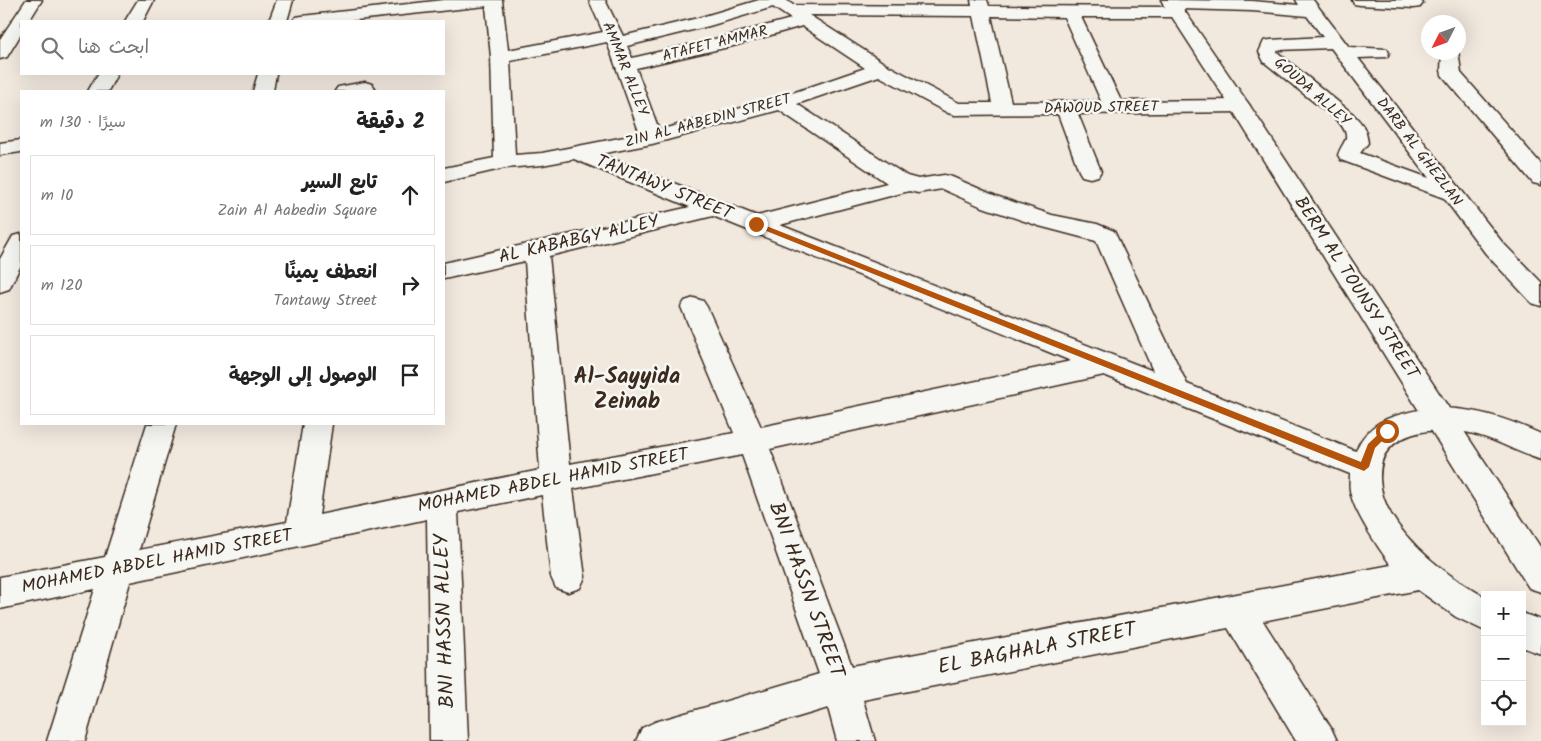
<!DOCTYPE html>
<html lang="ar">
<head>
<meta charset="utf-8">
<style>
  body { margin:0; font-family:Kalam,"Playpen Sans Arabic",sans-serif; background:#f2f2f2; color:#222; direction:rtl }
  .controls { position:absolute; right:15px; bottom:15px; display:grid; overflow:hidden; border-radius:0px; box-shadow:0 5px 20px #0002 }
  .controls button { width:45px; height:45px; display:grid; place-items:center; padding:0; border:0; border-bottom:1px solid #e0e0e0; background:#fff; color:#222; font:25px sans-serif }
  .compass { position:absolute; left:1421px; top:15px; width:45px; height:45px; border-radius:50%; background:#fff; box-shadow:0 5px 20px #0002; rotate:228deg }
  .stop { position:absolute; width:15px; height:15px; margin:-11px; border:4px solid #b45309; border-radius:50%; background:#fff }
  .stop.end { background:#b45309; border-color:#fff; box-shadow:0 1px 5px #0008 }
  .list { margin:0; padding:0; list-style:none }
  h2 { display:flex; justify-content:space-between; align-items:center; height:65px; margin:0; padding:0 20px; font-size:21px }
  h2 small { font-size:16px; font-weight:400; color:#767676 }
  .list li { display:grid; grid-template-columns:32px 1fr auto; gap:15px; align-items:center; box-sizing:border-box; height:80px; margin:0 10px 10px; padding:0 10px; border:1px solid #e0e0e0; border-radius:0px }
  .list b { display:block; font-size:19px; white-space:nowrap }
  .list p { margin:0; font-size:16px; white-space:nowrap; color:#767676 }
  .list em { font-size:16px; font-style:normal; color:#767676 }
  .icon { flex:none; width:28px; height:28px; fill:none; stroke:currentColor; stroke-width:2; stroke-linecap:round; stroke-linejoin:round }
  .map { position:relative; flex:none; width:1541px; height:741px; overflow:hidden; direction:ltr }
  .search { position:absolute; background:#fff; box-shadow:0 5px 20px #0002; left:20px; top:20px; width:425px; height:55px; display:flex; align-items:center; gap:12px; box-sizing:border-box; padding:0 18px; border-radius:0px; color:#767676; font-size:19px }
  .panel { position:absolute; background:#fff; box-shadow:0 5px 20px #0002; left:20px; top:90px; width:425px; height:335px; border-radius:0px; direction:rtl }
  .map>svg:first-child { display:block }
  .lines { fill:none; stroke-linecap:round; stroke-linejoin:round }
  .street-casing { stroke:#3b2a1e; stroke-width:3 }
  .primary-casing { stroke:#3b2a1e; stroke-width:3 }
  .street { fill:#f6f6f2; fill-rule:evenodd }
  .primary { fill:#f6f6f2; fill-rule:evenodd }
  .route { fill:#b45309 }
  .labels { text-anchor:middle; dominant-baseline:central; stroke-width:5; stroke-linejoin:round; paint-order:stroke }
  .far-street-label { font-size:15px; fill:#3b2a1e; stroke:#f6f6f2 }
  .street-label { font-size:18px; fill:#3b2a1e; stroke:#f6f6f2 }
  .near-street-label { font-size:21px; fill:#3b2a1e; stroke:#f6f6f2 }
  .district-label { font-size:22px; font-weight:bold; fill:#3b2a1e; stroke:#f6f6f2 }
</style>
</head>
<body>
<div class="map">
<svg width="1541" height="741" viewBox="0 0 1541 741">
  <rect width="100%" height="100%" fill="#f1e8de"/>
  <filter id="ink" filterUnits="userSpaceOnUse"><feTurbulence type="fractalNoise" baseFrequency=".02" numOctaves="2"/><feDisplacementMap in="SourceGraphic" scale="10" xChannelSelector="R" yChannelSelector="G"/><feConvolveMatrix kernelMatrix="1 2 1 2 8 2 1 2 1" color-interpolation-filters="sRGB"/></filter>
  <g filter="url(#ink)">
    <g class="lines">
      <!-- street casing -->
      <g class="street-casing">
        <path id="street" d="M26,0H42L29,21H21V34L7,57L0,59V39Z
          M138,0H154L143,21H125Z
          M277,0H293L287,21H269Z
          M444,0H502L508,50L603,32L589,0H605L623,36L698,18L759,0H786L793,5L972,6L971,0H987L989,6L1165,7L1163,4L1167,0L1252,1L1299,5L1296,0H1313L1349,47L1387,49L1389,53L1387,57L1358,58L1502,242L1541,282V306L1532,303L1486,254L1444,198L1341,160L1338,155C1343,139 1353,140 1339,122L1264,62L1259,52L1264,41L1270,40L1323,37L1307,16L1252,11L1183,9L1185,12L1182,16L1176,17H1081L1121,101L1240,100L1247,102L1250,106L1247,110L1240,112L1078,114L1101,171L1098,176L1090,178L1082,176L1079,171L1058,114L955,115L948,113L879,76L797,104L907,176L918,179L944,175L952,177L996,196L1052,215L1097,224L1114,231L1187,384L1356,451C1364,430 1381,419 1402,414C1450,400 1497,414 1541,434V460C1513,451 1489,435 1459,431C1434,429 1405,430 1388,450C1381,458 1380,468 1380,478C1381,528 1445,575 1485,597V631L1456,617L1418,590L1263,621L1331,728L1337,741H1296L1228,628L863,700L875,741H837L828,708L718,741H636L642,728L655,722L819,674L742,455L573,489L585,577L580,588L568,592L556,588L551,577L542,495L458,512L468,741H430L427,519L130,582L85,741H47L95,589L0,609V577L105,557L147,424H176L139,550L287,522L303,424H332L319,515L540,470L525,261L444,279V263L690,207L574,159L542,165L505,168L444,182V168L494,158L491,57L486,6L347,21H293L296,17L302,16ZM773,7L791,19L723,37L632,58L627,46L709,26ZM809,15L974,16L992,103H959L887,65ZM991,16L1064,17L1101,101L1011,102ZM802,26L865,68L775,99L659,130L636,68L733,46ZM607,42L640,134L542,153L515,155L510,61ZM1331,48L1429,178L1360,153L1368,143C1366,128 1363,125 1353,114L1277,52L1278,50ZM779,110L887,183L757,216L600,154L652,144ZM942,189L980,206L1039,226L1096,241L1153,371L780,225L909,191L918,193ZM713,216L1071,361L761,427L707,307L703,301L694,298L685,301L681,307L734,433L570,464L549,256ZM1104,375L1350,474C1350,480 1349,485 1350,490C1352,509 1379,549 1391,565L852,666L770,449Z
          M1352,0H1420L1423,3L1420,7L1414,8L1360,5L1354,4Z
          M1458,50L1461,73L1541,164V185L1533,183L1442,75L1441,70L1442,52H1458Z
          M98,74H117L108,91H88Z
          M258,74H276L273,91H253Z
          M365,82L372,84L375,88L372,91H335L338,87Z
          M21,140V152L0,155V143Z
          M21,234V265L9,289L0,292V259L13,236Z
          M1522,613L1541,620V654L1522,647Z"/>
      </g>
      <!-- primary casing -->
      <g class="primary-casing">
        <path id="primary" d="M1161,0H1177L1250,106L1541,548V592L1529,588L1230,106Z"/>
      </g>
      <!-- street -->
      <use href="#street" class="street"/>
      <!-- primary -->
      <use href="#primary" class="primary"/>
    </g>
  </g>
  <!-- route -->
  <path class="route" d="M754,223H759L1361,462L1368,444L1384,429L1387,428L1392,431L1375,448L1369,467L1364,471L754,226Z"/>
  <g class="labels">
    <!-- far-street labels -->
    <g class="far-street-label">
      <text transform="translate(715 44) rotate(-14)">ATAFET AMMAR</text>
      <text transform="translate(625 69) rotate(68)">AMMAR ALLEY</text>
      <text transform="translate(1312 92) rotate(41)">GOUDA ALLEY</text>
      <text transform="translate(1101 108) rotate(-1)">DAWOUD STREET</text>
      <text transform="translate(708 121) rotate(-15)">ZIN AL AABEDIN STREET</text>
      <text transform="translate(1419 152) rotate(53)">DARB AL GHEZLAN</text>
    </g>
    <!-- street labels -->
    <g class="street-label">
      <text transform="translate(664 188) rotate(22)">TANTAWY STREET</text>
      <text transform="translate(579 240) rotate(-13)">AL KABABGY ALLEY</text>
      <text transform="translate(1356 288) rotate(57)">BERM AL TOUNSY STREET</text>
      <text transform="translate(553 481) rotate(-11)">MOHAMED ABDEL HAMID STREET</text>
      <text transform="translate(157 562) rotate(-11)">MOHAMED ABDEL HAMID STREET</text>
    </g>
    <!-- near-street labels -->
    <g class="near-street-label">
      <text transform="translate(806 590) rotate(70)">BNI HASSN STREET</text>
      <text transform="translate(445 621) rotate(-92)">BNI HASSN ALLEY</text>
      <text transform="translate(1037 649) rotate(-11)">EL BAGHALA STREET</text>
    </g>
    <!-- district labels -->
    <g class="district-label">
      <text x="627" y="377">Al-Sayyida<tspan x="627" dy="25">Zeinab</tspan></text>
    </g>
  </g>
</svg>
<div class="controls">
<button>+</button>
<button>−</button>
<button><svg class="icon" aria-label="locate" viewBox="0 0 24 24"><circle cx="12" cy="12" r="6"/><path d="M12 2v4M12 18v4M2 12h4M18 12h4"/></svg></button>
</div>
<svg class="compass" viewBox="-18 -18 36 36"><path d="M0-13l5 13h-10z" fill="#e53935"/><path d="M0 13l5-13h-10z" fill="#767676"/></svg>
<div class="stop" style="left:1387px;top:431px"></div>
<div class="stop end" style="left:756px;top:224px"></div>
<div class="search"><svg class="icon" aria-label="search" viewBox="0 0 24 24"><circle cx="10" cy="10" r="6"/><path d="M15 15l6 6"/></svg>ابحث هنا</div>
<section class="panel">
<h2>2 دقيقة<small>سيرًا · 130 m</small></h2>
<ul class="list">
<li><svg class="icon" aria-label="ahead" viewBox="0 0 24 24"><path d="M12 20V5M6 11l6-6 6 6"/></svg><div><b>تابع السير</b><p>Zain Al Aabedin Square</p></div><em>10 m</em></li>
<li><svg class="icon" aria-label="right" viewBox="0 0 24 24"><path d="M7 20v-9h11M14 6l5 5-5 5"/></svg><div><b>انعطف يمينًا</b><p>Tantawy Street</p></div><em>120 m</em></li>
<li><svg class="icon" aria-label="arrive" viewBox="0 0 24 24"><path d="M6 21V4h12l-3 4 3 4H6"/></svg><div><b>الوصول إلى الوجهة</b></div></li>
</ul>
</section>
</div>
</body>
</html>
